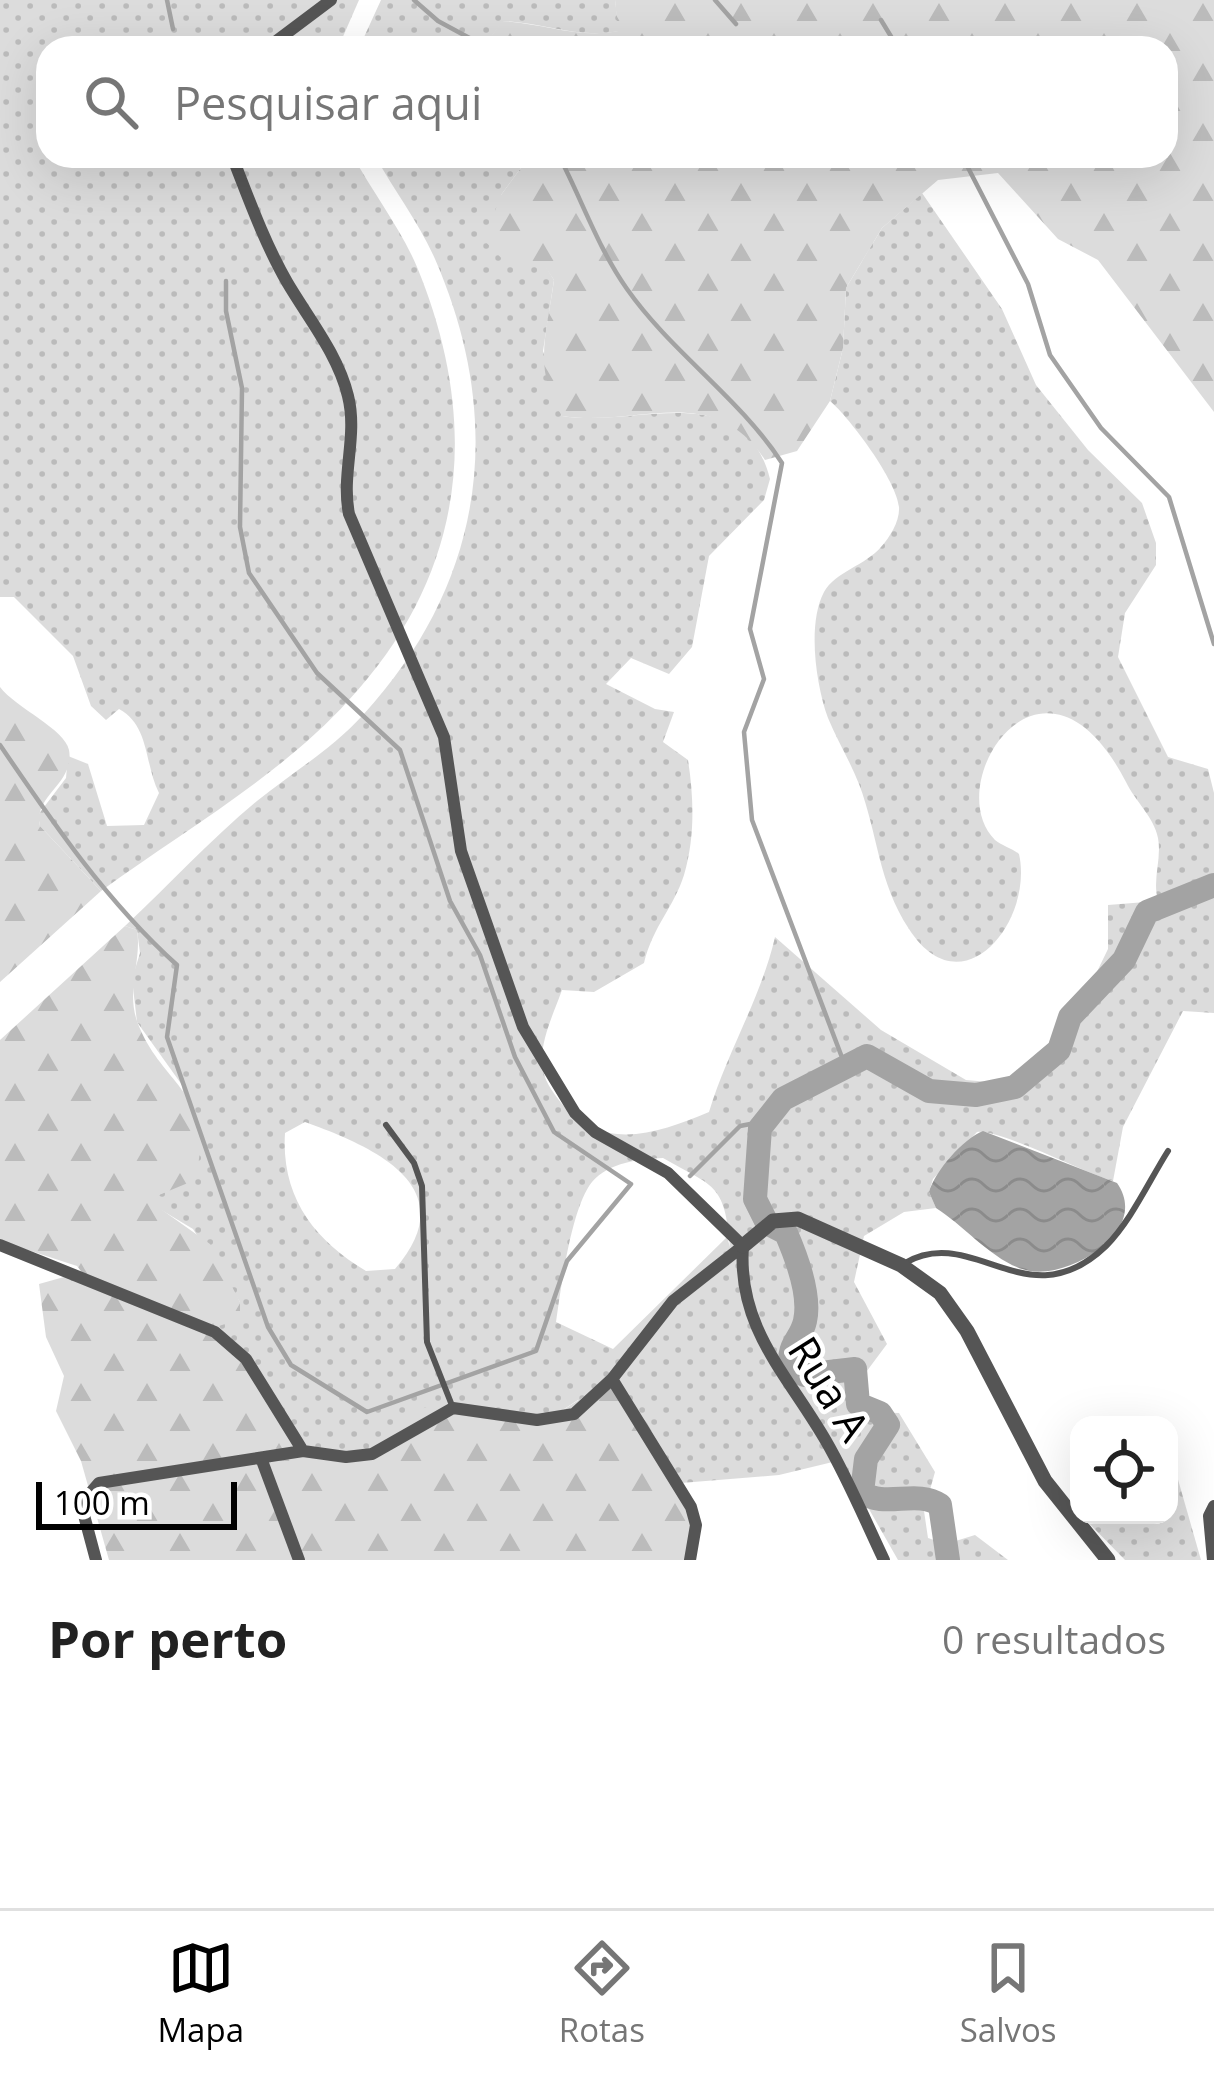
<!DOCTYPE html>
<html lang="pt">
<head>
<meta charset="utf-8">
<style>
  body { margin:0; font-family:"Open Sans",sans-serif; background:#f2f2f2; color:#222 }
  .controls { position:absolute; right:36px; bottom:36px; display:grid; overflow:hidden; border-radius:24px; box-shadow:0 12px 48px #0002 }
  .controls button { width:108px; height:108px; display:grid; place-items:center; padding:0; border:0; border-bottom:3px solid #e0e0e0; background:#fff; color:#222; font:60px sans-serif }
  .scale { position:absolute; left:36px; bottom:30px; width:201px; box-sizing:border-box; padding-left:12px; border:6px solid #000; border-top:0; font-size:33px; line-height:42px; white-space:nowrap; color:#000; -webkit-text-stroke:9px #fff; paint-order:stroke }
  .list { margin:0; padding:0; list-style:none }
  h2 { display:flex; justify-content:space-between; align-items:center; height:156px; margin:0; padding:0 48px; font-size:51px }
  h2 small { font-size:39px; font-weight:400; color:#767676 }
  .icon { flex:none; width:66px; height:66px; fill:none; stroke:currentColor; stroke-width:2; stroke-linecap:round; stroke-linejoin:round }
  .map { position:relative; flex:none; width:1214px; height:1560px; overflow:hidden }
  .search { position:absolute; background:#fff; box-shadow:0 12px 48px #0002; left:36px; right:36px; top:36px; height:132px; display:flex; align-items:center; gap:30px; box-sizing:border-box; padding:0 42px; border-radius:36px; color:#767676; font-size:45px }
  .sheet { height:348px; background:#fff }
  nav { display:flex; justify-content:space-around; align-items:center; box-sizing:border-box; height:168px; border-top:3px solid #e0e0e0; background:#fff; font-size:33px; color:#767676 }
  nav a { display:grid; justify-items:center; gap:6px }
  nav .on { color:#000 }
  .map>svg:first-child { display:block }
  .grass { fill:url(#grass-dots); fill-rule:evenodd }
  .forest { fill:url(#forest-firs) }
  .water { fill:url(#water-waves) }
  .lines { fill:none; stroke-linecap:round; stroke-linejoin:round }
  .stream { stroke:#a3a3a3; stroke-width:4.5 }
  .river { stroke:#a3a3a3; stroke-width:24 }
  .service { stroke:#555; stroke-width:6 }
  .minor { stroke:#555; stroke-width:12 }
  .tertiary { stroke:#555; stroke-width:15 }
  .labels { text-anchor:middle; dominant-baseline:central; stroke-width:9; stroke-linejoin:round; paint-order:stroke }
  .street-label { font-size:42px; fill:#000; stroke:#fff }
</style>
</head>
<body>
<div class="map">
<svg width="1214" height="1560" viewBox="0 0 1214 1560">
  <defs>
    <pattern id="grass-dots" width="8" height="8" patternUnits="userSpaceOnUse" patternTransform="scale(3)"><rect width="8" height="8" fill="#dcdcdc"/><path d="M2 2h.1M6 6h.1" fill="none" stroke="#bbb" stroke-width="1.8" stroke-linecap="round"/></pattern>
    <pattern id="forest-firs" width="22" height="20" patternUnits="userSpaceOnUse" patternTransform="scale(3)"><rect width="22" height="20" fill="#dcdcdc"/><path d="M5 1l3.5 6h-7zM16 11l3.5 6h-7z" fill="#bbb"/></pattern>
    <pattern id="water-waves" width="16" height="10" patternUnits="userSpaceOnUse" patternTransform="scale(3)"><rect width="16" height="10" fill="#a3a3a3"/><path d="M0 5q4-4 8 0t8 0" fill="none" stroke="#8b8b8b"/></pattern>
  </defs>
  <rect width="100%" height="100%" fill="#fff"/>
  <!-- grass -->
  <path class="grass" d="M0,0H359L338,48H48V156H353C373,193 401,229 417,267C482,425 466,574 348,701C280,776 183,831 101,891L40,826L38,815L66,778L68,756L88,764L107,826L144,825L159,793C144,763 150,726 119,709L106,720L91,706L73,656L14,597H0Z
    M381,0H615L619,31C579,39 544,23 503,21L483,48H359Z
    M375,156H513L523,165L501,195L554,280L543,351L562,416C636,428 743,375 770,479L764,500L709,556L692,647L669,674L631,658L606,684L655,709L674,712L663,742L688,760C694,798 695,838 684,875C674,907 653,926 644,963L594,992L562,990C554,1013 541,1038 542,1063C543,1080 552,1091 562,1104C603,1153 659,1133 709,1112C727,1052 761,998 775,937L881,1030L966,1080L1024,1085L1073,1021L1108,949V905L1158,901C1152,878 1162,860 1158,838C1154,817 1135,801 1126,782C1043,622 939,784 995,840C1001,845 1013,849 1019,854C1034,921 962,1011 909,929C878,882 878,834 859,784C850,761 837,740 828,718C816,685 807,624 824,592C835,572 866,565 881,547C890,537 900,521 899,507C897,481 850,418 830,401L843,348L846,288L882,228L922,193L1002,309L1036,385L1088,450L1142,503L1156,543V565L1125,613L1118,657L1168,757L1208,769L1214,793V1013L1183,1011L1123,1127L1113,1181C1082,1172 1000,1129 977,1132L933,1179L929,1192L936,1208L904,1212L864,1236L854,1282L887,1344L855,1387L867,1412L899,1413L935,1472L924,1511L928,1538L946,1544L975,1535L1008,1560H898L841,1460L779,1475L681,1483L578,1400L555,1415L397,1433L375,1450L314,1455L218,1325L240,1302L193,1229L158,1208V1195L195,1179L182,1085L137,1022L132,979L140,953L137,930L125,926C169,885 211,839 257,801C293,772 332,749 363,715C485,582 506,422 435,259C419,223 394,190 375,156ZM305,1122C371,1146 467,1186 395,1269L366,1271C314,1240 281,1197 285,1133ZM663,1158C713,1187 725,1182 730,1247L727,1237L613,1349L556,1322C561,1288 571,1208 592,1182C609,1162 640,1159 663,1158Z
    M1173,1462L1201,1560H1125L1081,1515H1169Z"/>
  <!-- forest -->
  <path class="forest" d="M615,0H1214V412L1098,260L1058,239L998,173L938,180L882,228L846,288L843,348L830,401L797,451L765,460C713,380 638,428 562,416C532,369 547,333 554,280L543,264L506,263L484,240L501,195L523,165L513,156H1166V48H483L502,21C543,23 578,39 618,31Z
    M0,687C16,708 65,729 69,750C75,784 33,795 40,826L101,891L0,982Z
    M125,926L137,930C142,960 126,990 137,1021C160,1086 217,1090 195,1180L159,1195L158,1207L210,1244L240,1302V1319L219,1326L313,1455L363,1461L421,1409L440,1402L555,1415L609,1381L647,1423L696,1508L688,1560H109L81,1461L56,1411L64,1376L46,1337L39,1284L64,1277L91,1284L77,1266L0,1241V1040Z"/>
  <!-- water -->
  <path class="water" d="M983,1131L1117,1183C1151,1231 1070,1278 1030,1271C996,1265 965,1226 936,1208L929,1192C935,1171 963,1139 983,1131Z"/>
  <g class="lines">
    <!-- stream -->
    <path class="stream" d="M167,0L173,29
      M414,0L438,21L488,48
      M715,0L736,24
      M881,20L898,48
      M559,156C582,200 598,248 627,289C672,353 739,397 782,463L750,629L764,679L744,732L752,820L846,1068
      M962,156L1028,284L1050,355L1101,428L1169,497L1214,644
      M0,745C53,823 107,902 177,965L167,1037L268,1327L291,1365L367,1412L536,1351L567,1261L631,1184L554,1132L515,1057L480,955L450,901L400,750L317,673L249,573L240,527L242,388L226,311V281
      M690,1176L740,1126L766,1121"/>
    <!-- river -->
    <path class="river" d="M948,1560L940,1505C916,1489 884,1509 862,1492L866,1459L888,1425L880,1413L858,1404L855,1369L804,1375L791,1366C787,1344 801,1340 805,1321C811,1295 796,1256 786,1233L767,1223L755,1199L760,1128L783,1099L867,1056L929,1091L976,1095L1015,1087L1059,1050L1070,1017L1124,960L1147,912L1214,885"/>
    <!-- service -->
    <path class="service" d="M386,1125L414,1163L422,1186L427,1342L453,1408
      M905,1263C973,1223 1028,1321 1106,1246C1131,1221 1149,1181 1168,1151"/>
    <!-- minor -->
    <path class="minor" d="M267,48L331,0
      M232,156C248,197 265,244 287,282C308,318 338,354 348,396C358,436 341,474 349,514L444,737L461,851L523,1027L575,1113L595,1132L668,1173L743,1246
      M0,1245L215,1332L246,1359L303,1451
      M743,1246C737,1328 788,1375 826,1441C848,1479 865,1520 884,1560
      M612,1379L691,1507L696,1525L690,1560
      M261,1458L299,1560
      M96,1560L81,1504L99,1483L303,1451L346,1457L372,1454L453,1408L537,1420L574,1414L612,1379L673,1301L743,1246
      M1213,1560L1209,1516L1214,1506"/>
    <!-- tertiary -->
    <path class="tertiary" d="M743,1246L773,1221L798,1219L901,1265L940,1293L967,1331L1045,1481L1108,1560"/>
  </g>
  <g class="labels">
    <!-- street labels -->
    <g class="street-label">
      <text transform="translate(830 1388) rotate(58)">Rua A</text>
    </g>
  </g>
</svg>
<div class="controls">
<button><svg class="icon" aria-label="locate" viewBox="0 0 24 24"><circle cx="12" cy="12" r="6"/><path d="M12 2v4M12 18v4M2 12h4M18 12h4"/></svg></button>
</div>
<div class="scale">100 m</div>
<div class="search"><svg class="icon" aria-label="search" viewBox="0 0 24 24"><circle cx="10" cy="10" r="6"/><path d="M15 15l6 6"/></svg>Pesquisar aqui</div>
</div>
<section class="sheet">
<h2>Por perto<small>0 resultados</small></h2>
<ul class="list">
</ul>
</section>
<nav>
<a class="on"><svg class="icon" aria-label="map" viewBox="0 0 24 24"><path d="M3 6l6-2 6 2 6-2v14l-6 2-6-2-6 2zM9 4v14M15 6v14"/></svg>Mapa</a>
<a><svg class="icon" aria-label="directions" viewBox="0 0 24 24"><path d="M12 3l9 9-9 9-9-9zM9 14v-3h6M13 9l2 2-2 2"/></svg>Rotas</a>
<a><svg class="icon" aria-label="saved" viewBox="0 0 24 24"><path d="M7 4h10v16l-5-4-5 4z"/></svg>Salvos</a>
</nav>
</body>
</html>
